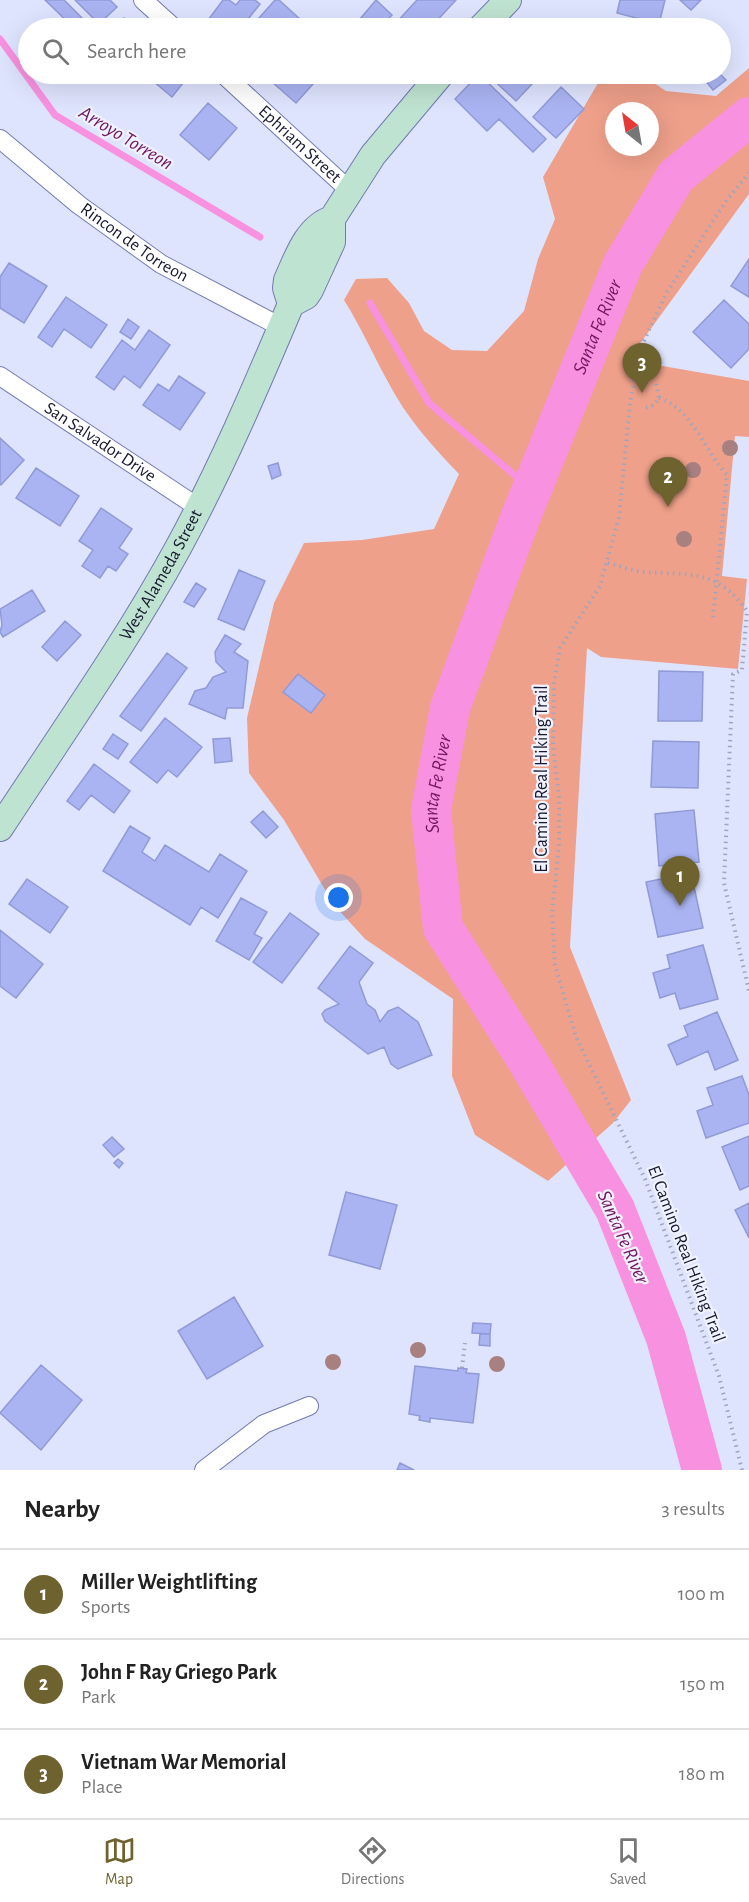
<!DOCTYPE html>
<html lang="en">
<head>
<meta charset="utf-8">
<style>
  body { margin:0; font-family:"Alegreya Sans",sans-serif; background:#f2f2f2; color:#222 }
  .compass { position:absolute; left:605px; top:102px; width:54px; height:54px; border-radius:50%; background:#fff; box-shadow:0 6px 24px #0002; rotate:329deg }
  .you { position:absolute; left:339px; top:898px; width:21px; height:21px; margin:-15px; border:4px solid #fff; border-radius:50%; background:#1a73e8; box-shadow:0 0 0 9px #1a73e833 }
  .badge { display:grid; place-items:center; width:39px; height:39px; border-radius:50%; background:#6e622f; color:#fff; font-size:20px; font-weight:700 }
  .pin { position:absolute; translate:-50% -50px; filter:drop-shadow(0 2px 3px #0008) }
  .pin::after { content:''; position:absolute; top:32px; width:21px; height:18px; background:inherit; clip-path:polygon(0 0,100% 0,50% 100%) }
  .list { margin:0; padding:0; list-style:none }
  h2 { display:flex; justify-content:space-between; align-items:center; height:78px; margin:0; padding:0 24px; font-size:26px }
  h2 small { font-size:20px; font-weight:400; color:#767676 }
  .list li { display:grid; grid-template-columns:39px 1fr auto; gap:18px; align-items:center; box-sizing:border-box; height:90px; padding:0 24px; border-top:2px solid #e0e0e0 }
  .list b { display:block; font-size:22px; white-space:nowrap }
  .list p { margin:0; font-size:20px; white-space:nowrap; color:#767676 }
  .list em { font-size:20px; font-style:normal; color:#767676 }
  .icon { flex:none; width:33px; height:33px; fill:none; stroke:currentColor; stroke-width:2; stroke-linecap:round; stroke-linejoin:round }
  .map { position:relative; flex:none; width:749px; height:1470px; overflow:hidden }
  .search { position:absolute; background:#fff; box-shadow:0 6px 24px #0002; left:18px; right:18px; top:18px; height:66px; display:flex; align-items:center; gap:15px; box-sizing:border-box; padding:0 21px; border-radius:33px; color:#767676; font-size:22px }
  .sheet { height:348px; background:#fff }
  nav { display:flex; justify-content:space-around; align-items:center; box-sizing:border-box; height:84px; border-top:2px solid #e0e0e0; background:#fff; font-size:16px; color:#767676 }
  nav a { display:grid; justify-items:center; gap:3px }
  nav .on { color:#6e622f }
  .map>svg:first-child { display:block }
  .green { fill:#eea08a; fill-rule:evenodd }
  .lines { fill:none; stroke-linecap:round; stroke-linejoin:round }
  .stream { stroke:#f891df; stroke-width:7 }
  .river { stroke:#f891df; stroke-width:40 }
  .building { fill:#aab4f2; stroke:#909ad7; stroke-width:1.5 }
  .street-casing { stroke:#717ab4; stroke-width:20 }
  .secondary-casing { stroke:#717ab4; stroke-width:28 }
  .path { stroke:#a0a5be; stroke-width:4; stroke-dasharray:1.5 4.5; stroke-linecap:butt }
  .street { stroke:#fff; stroke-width:18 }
  .secondary { stroke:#bfe3d1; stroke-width:26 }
  .tree { fill:#a88080 }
  .labels { text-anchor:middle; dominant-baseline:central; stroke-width:4.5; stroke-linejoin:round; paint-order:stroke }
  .street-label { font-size:18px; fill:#15182f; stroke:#eff2ff }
  .water-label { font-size:20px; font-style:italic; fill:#721762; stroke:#eff2ff }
</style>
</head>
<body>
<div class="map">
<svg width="749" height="1470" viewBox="0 0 749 1470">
  <rect width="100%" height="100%" fill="#dfe4fe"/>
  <!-- green -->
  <path class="green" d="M749,68V194L628,360L749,381V437L735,436L722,576L747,579L738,669L601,657L587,648L570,947L631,1100L613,1123L548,1181L475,1135L452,1076L453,999L365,939L334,905L284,820L249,773L247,718L274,603L304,543L362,540L434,529L459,474C432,446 406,417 388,382C373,355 361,327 344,300L356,279L387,278L409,303L424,331L452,350L487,351L524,311L538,259L555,219L543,177L598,83L615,74L648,79L666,91L716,96ZM614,111H650V147H614Z"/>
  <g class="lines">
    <!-- stream -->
    <path class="stream" d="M0,39L55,115L260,237
      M370,303L429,403L531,489"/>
    <!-- river -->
    <path class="river" id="s1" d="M702,1470L666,1338L615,1209L527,1060L443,928L431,810L450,708L519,521L623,264L676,176L749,117"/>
  </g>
  <!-- building -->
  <path class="building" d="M45,0H64L84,20L74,28Z
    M75,0H110L117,7L99,24Z
    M223,0H229L236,5L240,0H255L260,4L241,28H219L208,20Z
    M275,0H279L301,20L294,28H250Z
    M376,0L392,15L380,28H370L360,19Z
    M417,0H456L430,28H396L393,26Z
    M620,0H665L659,24L617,13Z
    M680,0H701L691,10Z
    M124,18L135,28H114Z
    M160,74H181L187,78L172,97L154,82Z
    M279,74H322L296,103L272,82Z
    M479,74L546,139L533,152L499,119L487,131L455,99Z
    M487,74H521L532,84L516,101Z
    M572,74H586L580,81Z
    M700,74H720L726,80L713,90Z
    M561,87L584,109L556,138L533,117Z
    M208,103L237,128L209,160L180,135Z
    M749,259V297L731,286Z
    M9,263L47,286L24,323L0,308V277Z
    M66,297L107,325L91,348L64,329L52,347L38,337Z
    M724,300L749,324V349L731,368L693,332Z
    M128,319L139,327L131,339L120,332Z
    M149,330L170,345L140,388L124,376L114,390L96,377L122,340L135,350Z
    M179,376L205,393L180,430L143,405L158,384L169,391Z
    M0,438L24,460L1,485L0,484Z
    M278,463L281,475L272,479L268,466Z
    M36,468L79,496L60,526L16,498Z
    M101,508L132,529L119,548L128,554L116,571L108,566L100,578L82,566L93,550L79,541Z
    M239,570L265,581L244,630L218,619Z
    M196,583L206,589L194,607L184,602Z
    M32,590L45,611L3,637L0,632L2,625L0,609Z
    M65,621L81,635L57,661L42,647Z
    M225,635L241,644L234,652L248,661L243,708H227L225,719L189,704L195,691L206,688L213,677L226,672L216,662L215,652Z
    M167,653L187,668L141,731L120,716Z
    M659,671L703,672L702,721H658Z
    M298,674L325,695L311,713L283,692Z
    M165,718L202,747L177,777L168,770L157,783L130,762Z
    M113,734L128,744L118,759L103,749Z
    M230,738L232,761L215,763L213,739Z
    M653,741L699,742L698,788L651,787Z
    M94,764L130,791L114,813L91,795L79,810L67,801Z
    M694,810L699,862L659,866L655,814Z
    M263,811L278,827L266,838L251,822Z
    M130,826L150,838L142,852L155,861L165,845L209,872L220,854L247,871L218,918L201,907L190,925L103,871Z
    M691,873L703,928L658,937L646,882Z
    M27,879L68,907L50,933L9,904Z
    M241,898L267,912L254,934L262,938L249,960L216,941Z
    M290,913L319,934L282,983L253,962Z
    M0,930L43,964L16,998L0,986Z
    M703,945L718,999L680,1009L675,993L660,998L653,973L670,968L667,955Z
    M350,946L373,963L359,982L367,1004L375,1010L380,1022L388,1011L398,1007L418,1022L432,1055L398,1069L391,1064L384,1047L368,1054L325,1021L322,1014L325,1010L339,1004L318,988Z
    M717,1012L738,1060L715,1070L708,1051L677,1065L668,1045L688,1036L684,1026Z
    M742,1076L749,1095V1123L706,1138L697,1111L713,1105L707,1088Z
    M749,1136V1186L740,1190L722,1147Z
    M112,1137L124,1149L114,1157L103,1145Z
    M118,1159L123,1163L119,1168L114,1163Z
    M346,1192L397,1205L380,1269L329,1255Z
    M749,1203V1238L735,1210Z
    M234,1297L263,1346L207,1379L178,1331Z
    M473,1323L491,1324L490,1334L472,1333Z
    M480,1334H490V1346L479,1345Z
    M41,1365L82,1400L41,1450L0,1413Z
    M415,1366L458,1371V1368L467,1369L466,1373L479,1374L473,1423L430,1418V1422L419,1420L420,1416L409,1414Z
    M400,1463L414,1470H397Z"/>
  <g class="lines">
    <!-- street casing -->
    <g class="street-casing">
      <g id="street">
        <path d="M143,0L174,28"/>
        <path id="s2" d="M223,74L349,190"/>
        <path id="s3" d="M0,139L79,205L161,264L281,327"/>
        <path id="s4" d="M0,376L199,508"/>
        <path d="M204,1470L264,1424L309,1406"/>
      </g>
    </g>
    <!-- secondary casing -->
    <g class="secondary-casing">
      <g id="secondary">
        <path d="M481,28L508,0"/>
        <path d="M291,304L286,288L287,280C297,258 307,227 332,219L373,155L441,74"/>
        <path id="s5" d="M0,828C60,736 125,645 178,548C221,469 256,387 291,304L306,296L310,290L332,242V219"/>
      </g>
    </g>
    <!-- path -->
    <path class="path" d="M659,398C692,408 705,452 727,475L713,617
      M646,408L655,404L659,398L656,383
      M608,563C620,566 632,571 644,572C690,575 717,569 747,611L742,670L733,674L724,883L749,991
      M462,1368L465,1343
      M742,1470L719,1376L645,1179L576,1037L555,965L552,913L559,846V795L553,746L554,682L560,648L600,586L619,517L630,403L641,347L667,292L726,201L749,173"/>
    <!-- street -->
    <use href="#street" class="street"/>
    <!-- secondary -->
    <use href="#secondary" class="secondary"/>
  </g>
  <!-- trees -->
  <g class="tree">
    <circle cx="730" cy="448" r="8"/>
    <circle cx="693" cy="470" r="8"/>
    <circle cx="684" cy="539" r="8"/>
    <circle cx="418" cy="1350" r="8"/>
    <circle cx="333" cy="1362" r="8"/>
    <circle cx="497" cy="1364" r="8"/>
  </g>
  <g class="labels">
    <!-- street labels -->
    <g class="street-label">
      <text stroke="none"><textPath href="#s2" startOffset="104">Ephriam Street</textPath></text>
      <text stroke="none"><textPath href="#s3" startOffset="170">Rincon de Torreon</textPath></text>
      <text stroke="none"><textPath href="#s4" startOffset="120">San Salvador Drive</textPath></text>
      <text stroke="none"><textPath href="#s5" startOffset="300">West Alameda Street</textPath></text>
      <text transform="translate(542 779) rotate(-90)">El Camino Real Hiking Trail</text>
      <text transform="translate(686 1254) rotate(69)">El Camino Real Hiking Trail</text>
    </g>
    <!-- water labels -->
    <g class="water-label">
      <text transform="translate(126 138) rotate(31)">Arroyo Torreon</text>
      <text stroke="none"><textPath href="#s1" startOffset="1236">Santa Fe River</textPath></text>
      <text stroke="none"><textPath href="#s1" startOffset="750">Santa Fe River</textPath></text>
      <text transform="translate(623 1237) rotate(66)">Santa Fe River</text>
    </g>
  </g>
</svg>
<svg class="compass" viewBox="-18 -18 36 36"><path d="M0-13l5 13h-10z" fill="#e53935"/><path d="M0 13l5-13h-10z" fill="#767676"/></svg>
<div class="you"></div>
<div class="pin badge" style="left:680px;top:906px">1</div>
<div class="pin badge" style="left:668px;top:507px">2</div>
<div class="pin badge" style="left:642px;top:393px">3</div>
<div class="search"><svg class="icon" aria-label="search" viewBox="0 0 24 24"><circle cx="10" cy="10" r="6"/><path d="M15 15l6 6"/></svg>Search here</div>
</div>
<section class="sheet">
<h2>Nearby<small>3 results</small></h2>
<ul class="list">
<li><span class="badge">1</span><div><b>Miller Weightlifting</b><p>Sports</p></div><em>100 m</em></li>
<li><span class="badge">2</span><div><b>John F Ray Griego Park</b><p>Park</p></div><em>150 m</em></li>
<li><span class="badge">3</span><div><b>Vietnam War Memorial</b><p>Place</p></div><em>180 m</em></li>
</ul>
</section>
<nav>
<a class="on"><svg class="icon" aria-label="map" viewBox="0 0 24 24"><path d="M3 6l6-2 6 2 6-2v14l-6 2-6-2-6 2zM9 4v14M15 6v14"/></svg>Map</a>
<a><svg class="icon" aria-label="directions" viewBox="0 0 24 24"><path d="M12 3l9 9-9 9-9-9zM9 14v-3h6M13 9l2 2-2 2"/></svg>Directions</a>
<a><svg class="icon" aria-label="saved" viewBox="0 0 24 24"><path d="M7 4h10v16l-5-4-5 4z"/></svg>Saved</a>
</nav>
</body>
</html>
